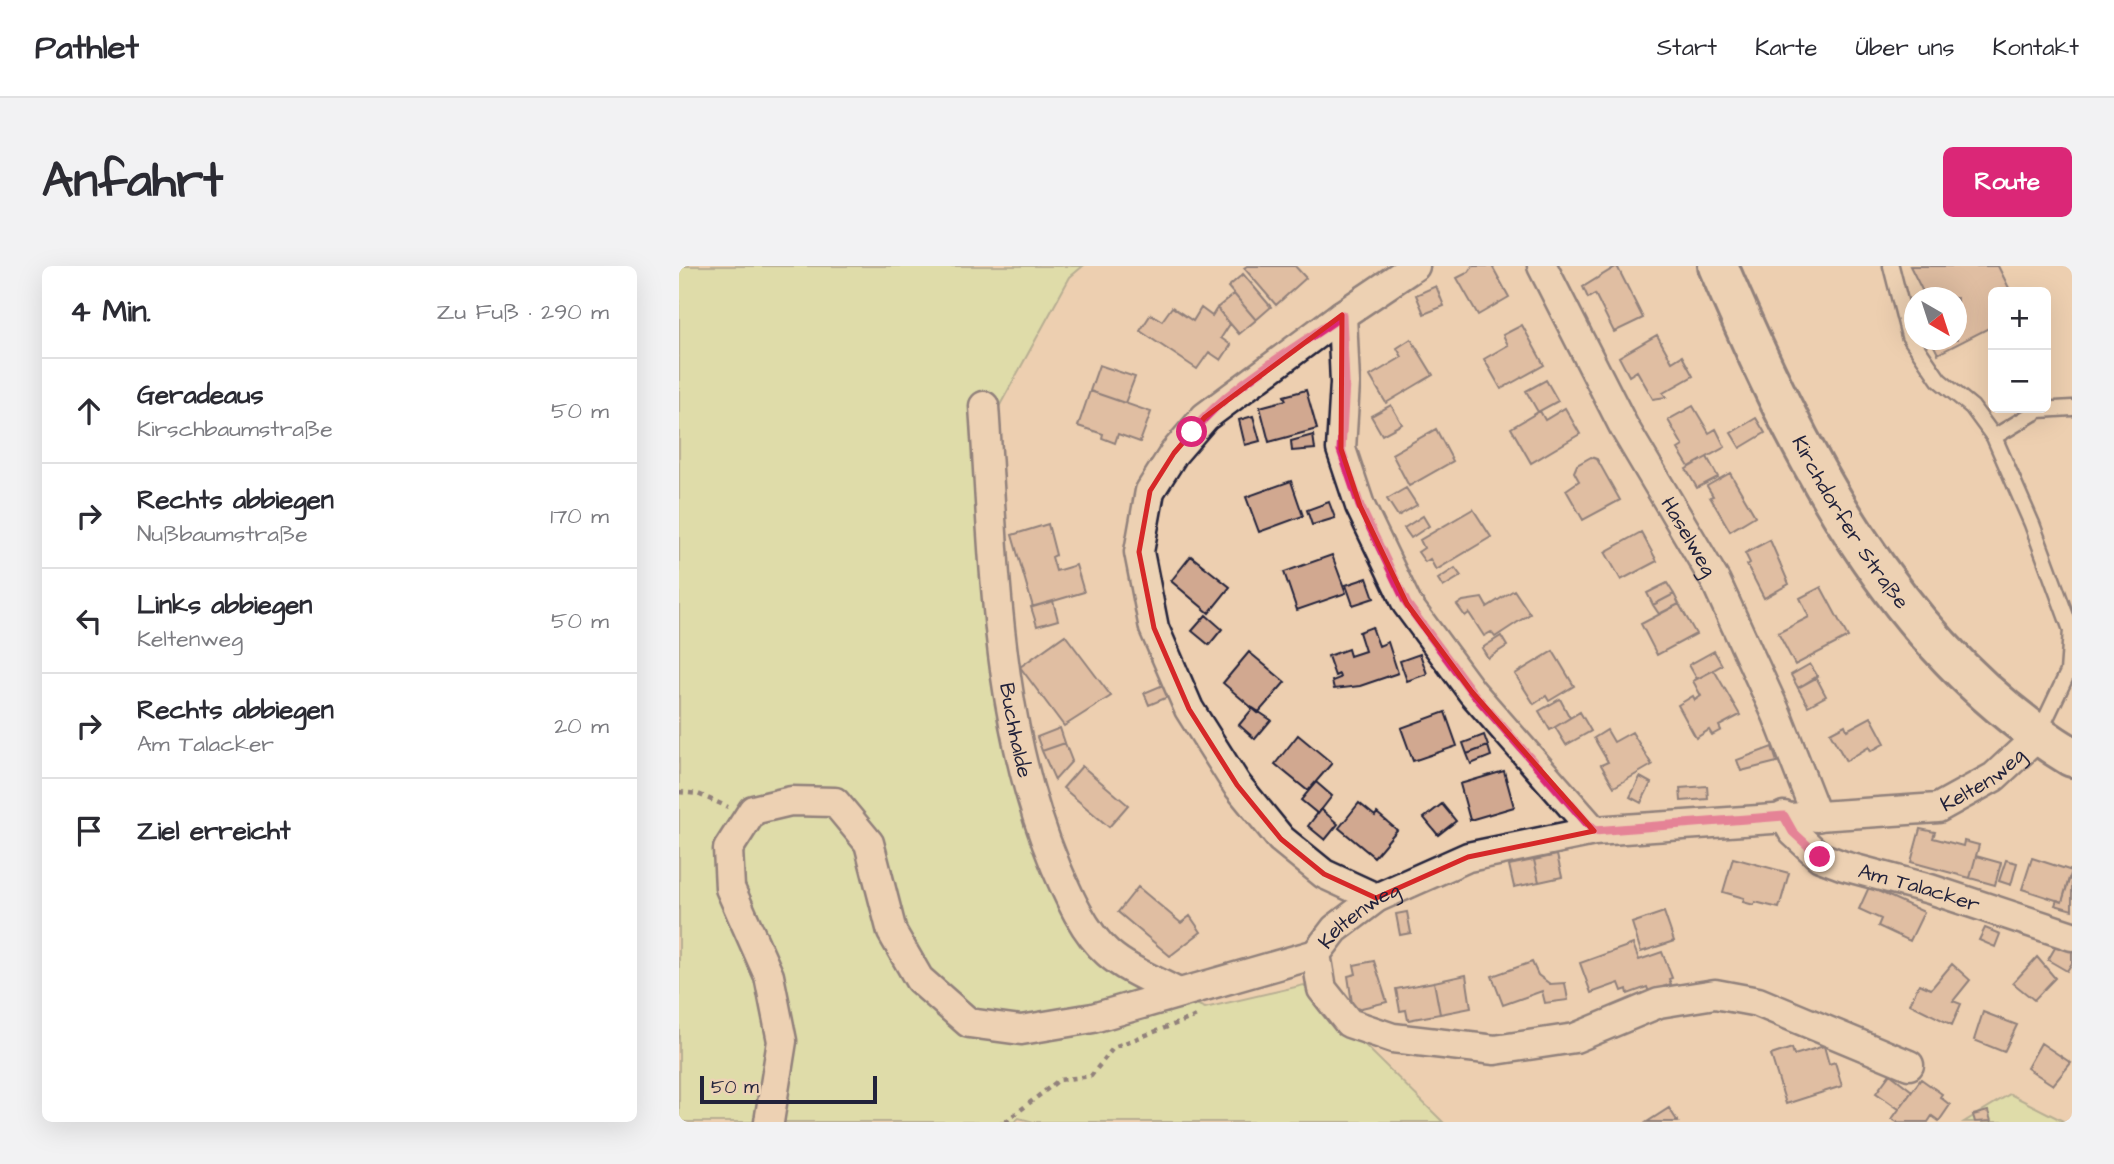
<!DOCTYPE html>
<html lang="de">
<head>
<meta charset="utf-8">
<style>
  body { margin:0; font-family:"Architects Daughter",sans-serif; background:#f2f2f3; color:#2b2b33 }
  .controls { position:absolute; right:21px; top:21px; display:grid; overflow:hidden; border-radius:10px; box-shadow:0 7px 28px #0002 }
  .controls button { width:63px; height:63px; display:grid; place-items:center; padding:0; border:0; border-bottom:2px solid #e1e1e2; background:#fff; color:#2b2b33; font:35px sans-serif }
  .compass { position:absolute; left:1225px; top:21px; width:63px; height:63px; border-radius:50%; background:#fff; box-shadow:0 7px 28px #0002; rotate:141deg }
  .scale { position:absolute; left:21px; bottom:18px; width:177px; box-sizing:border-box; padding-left:7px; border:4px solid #22223b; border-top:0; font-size:19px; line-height:24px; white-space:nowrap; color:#22223b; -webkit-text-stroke:5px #edd3b5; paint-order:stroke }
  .stop { position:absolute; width:21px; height:21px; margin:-16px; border:5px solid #db2777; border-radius:50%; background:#fff }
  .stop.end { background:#db2777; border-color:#fff; box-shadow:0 2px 7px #0008 }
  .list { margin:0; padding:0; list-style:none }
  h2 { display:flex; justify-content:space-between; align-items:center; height:91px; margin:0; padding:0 28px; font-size:30px }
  h2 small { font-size:23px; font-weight:400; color:#7c7c81 }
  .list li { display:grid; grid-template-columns:46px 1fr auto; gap:21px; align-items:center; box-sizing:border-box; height:105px; padding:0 28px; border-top:2px solid #e1e1e2 }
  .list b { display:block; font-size:26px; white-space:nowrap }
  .list p { margin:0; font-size:23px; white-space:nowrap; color:#7c7c81 }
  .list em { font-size:23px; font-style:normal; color:#7c7c81 }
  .icon { flex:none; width:38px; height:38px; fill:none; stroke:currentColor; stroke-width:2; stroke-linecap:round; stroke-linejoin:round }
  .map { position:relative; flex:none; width:1393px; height:856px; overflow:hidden; border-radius:10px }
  header { display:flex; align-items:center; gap:42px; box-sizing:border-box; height:98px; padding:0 35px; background:#fff; border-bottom:2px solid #e1e1e2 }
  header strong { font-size:33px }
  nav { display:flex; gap:38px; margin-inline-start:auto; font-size:24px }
  .intro { display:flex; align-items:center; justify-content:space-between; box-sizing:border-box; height:168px; padding:0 42px }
  h1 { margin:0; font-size:49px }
  .button { padding:18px 32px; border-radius:10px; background:#db2777; color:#fff; font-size:24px; font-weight:700 }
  main { display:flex; gap:42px; padding:0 42px }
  aside { flex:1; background:#fff; border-radius:10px; box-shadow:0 7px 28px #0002 }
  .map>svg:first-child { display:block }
  .green { fill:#ceeaa1; stroke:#78866e; stroke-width:2 }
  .building { fill:#d1a890; stroke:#22223b; stroke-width:2 }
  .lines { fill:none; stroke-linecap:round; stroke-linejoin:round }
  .lane-casing { stroke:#22223b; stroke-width:19 }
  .street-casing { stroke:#22223b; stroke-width:33 }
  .secondary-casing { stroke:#22223b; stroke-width:44 }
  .path { stroke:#22223b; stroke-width:4.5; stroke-dasharray:5 5; stroke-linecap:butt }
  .lane { stroke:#edd3b5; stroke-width:14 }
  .street { stroke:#edd3b5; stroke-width:28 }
  .secondary { stroke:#edd3b5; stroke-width:38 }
  .route { stroke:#db2777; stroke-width:9 }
  .marked { fill:none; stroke:#d62828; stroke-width:5; stroke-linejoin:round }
  .labels { text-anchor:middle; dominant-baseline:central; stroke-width:5; stroke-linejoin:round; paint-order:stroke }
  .street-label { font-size:21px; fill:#22223b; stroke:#edd3b5 }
</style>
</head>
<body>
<header>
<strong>Pathlet</strong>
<nav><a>Start</a><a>Karte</a><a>Über uns</a><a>Kontakt</a></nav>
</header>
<div class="intro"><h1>Anfahrt</h1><a class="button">Route</a></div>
<main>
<aside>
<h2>4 Min.<small>Zu Fuß · 290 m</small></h2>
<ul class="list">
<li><svg class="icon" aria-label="ahead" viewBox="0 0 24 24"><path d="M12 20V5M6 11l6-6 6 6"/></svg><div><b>Geradeaus</b><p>Kirschbaumstraße</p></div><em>50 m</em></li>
<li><svg class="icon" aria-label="right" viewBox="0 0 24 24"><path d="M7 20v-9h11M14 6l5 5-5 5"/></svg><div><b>Rechts abbiegen</b><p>Nußbaumstraße</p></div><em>170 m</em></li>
<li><svg class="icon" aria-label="left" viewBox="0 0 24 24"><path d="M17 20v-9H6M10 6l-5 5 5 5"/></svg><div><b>Links abbiegen</b><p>Keltenweg</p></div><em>50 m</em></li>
<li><svg class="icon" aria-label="right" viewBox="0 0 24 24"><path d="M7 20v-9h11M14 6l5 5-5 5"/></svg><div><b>Rechts abbiegen</b><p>Am Talacker</p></div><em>20 m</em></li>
<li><svg class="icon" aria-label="arrive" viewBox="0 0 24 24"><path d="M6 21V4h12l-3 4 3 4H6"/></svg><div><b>Ziel erreicht</b></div></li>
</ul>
</aside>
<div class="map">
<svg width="1393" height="856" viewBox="0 0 1393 856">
  <rect width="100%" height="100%" fill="#edcfb0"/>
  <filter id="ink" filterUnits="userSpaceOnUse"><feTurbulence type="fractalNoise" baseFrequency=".0143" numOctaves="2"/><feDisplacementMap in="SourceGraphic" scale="14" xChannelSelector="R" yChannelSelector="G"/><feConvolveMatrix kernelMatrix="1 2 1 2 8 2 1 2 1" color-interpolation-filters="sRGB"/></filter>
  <g filter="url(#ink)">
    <!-- green -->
    <path class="green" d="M0,0H404L391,11L303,172L344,548L436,702L526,742L625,719L764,856H355L340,852L335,856H0Z
      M1331,828L1386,856H1285Z"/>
    <!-- building -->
    <path class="building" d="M568,0H616L627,12L597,39L565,2Z
      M813,0L830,31L799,49L778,12L790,6L794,0Z
      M938,0L964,52L935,66L916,28L909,32L904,21Z
      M1231,0H1319L1332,26H1314V60L1259,88L1252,74H1278V32H1247Z
      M564,8L592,41L577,54L549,21Z
      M757,20L765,40L745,48L737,29Z
      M555,28L577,54L560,68L538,42Z
      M493,41L514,55L522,42L533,50L538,42L551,58L542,72L552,79L542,94L530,86L518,103L461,65L472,48L483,55Z
      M843,59L865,99L822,123L805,93L829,79L824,69Z
      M978,69L993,96L1003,90L1014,110L984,127L987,131L974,133L958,105L950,110L940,91Z
      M732,73L754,109L707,137L691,110L723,91L718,82Z
      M420,99L456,111L446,137L411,125Z
      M867,114L879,135L859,146L847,125Z
      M627,124L638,163L590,176L581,141L607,134L605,130Z
      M411,125L472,146L461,176L439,168L436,177L423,172L424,168L399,160Z
      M712,139L723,158L703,169L692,150Z
      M1014,140L1030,167L1037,163L1046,181L1010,201L999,183L1004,180L989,154Z
      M886,142L901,168L852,197L832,162L861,145L866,154Z
      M574,150L581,175L566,179L560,154Z
      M1077,152L1086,167L1061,182L1052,167Z
      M757,163L774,195L730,220L713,188Z
      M634,169L636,183L613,185L612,175Z
      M912,191L918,193L941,234L904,254L887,224L900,215L895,206L898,199Z
      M1028,191L1039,211L1018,222L1007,203Z
      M1051,207L1076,250L1051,265L1031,231L1034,230L1028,220Z
      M612,215L624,250L580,266L567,231Z
      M727,222L738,239L719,250L708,233Z
      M650,236L656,252L633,259L628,244Z
      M794,243L812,271L757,304L751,293L746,296L739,286L745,282L741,274Z
      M744,250L750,260L732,272L725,262Z
      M369,258L377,289L373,291L377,305L397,299L405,326L354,341L333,269Z
      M962,266L978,295L942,314L926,286Z
      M1091,274L1110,318L1085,332L1068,299L1071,297L1066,287Z
      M653,289L667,327L618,344L605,306Z
      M512,290L551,321L530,347L492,315Z
      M776,302L782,310L764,321L759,313Z
      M688,312L695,332L674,339L667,319Z
      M988,317L995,328L974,339L968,327Z
      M1142,321L1169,371L1116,399L1099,367L1130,351L1121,332Z
      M835,324L851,348L816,371L812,366L805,370L790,347L786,350L778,339L784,335L803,332L808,341Z
      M995,328L1000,338L980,348L974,339Z
      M374,335L379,354L358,360L352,341Z
      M1000,338L1017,368L978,389L962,358Z
      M527,349L543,363L530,379L513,365Z
      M693,361L700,380L709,376L719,407L681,420L655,423L653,415L661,412L660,408L656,410L649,390L669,383L671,390L686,385L680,366Z
      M386,369L432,430L385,460L341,401Z
      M822,370L828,380L809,392L803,382Z
      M874,385L895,420L870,435L867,430L855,438L836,408Z
      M1035,385L1043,399L1018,413L1010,399Z
      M570,386L606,416L579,447L544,417Z
      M741,388L748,408L728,415L721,395Z
      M1131,398L1139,411L1119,422L1112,409Z
      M1035,404L1061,449L1040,460L1042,464L1033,469L1030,464L1017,472L999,439L1014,430L1016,434L1022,430L1014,415Z
      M1137,411L1147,430L1129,440L1119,422Z
      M484,419L489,431L470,439L465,427Z
      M881,433L891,452L871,464L860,445Z
      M574,442L592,454L576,473L560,459Z
      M766,446L778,480L734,495L722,462Z
      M901,446L912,465L887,479L876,461Z
      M1192,451L1206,477L1192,485L1190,481L1167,495L1151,467L1166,459L1168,464Z
      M381,462L386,477L363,485L358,471Z
      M928,464L935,476L953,466L973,499L935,521L922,499L929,496L915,472Z
      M619,469L653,497L629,525L596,498Z
      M805,469L809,480L788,488L784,477Z
      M386,477L393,495L376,514L363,485Z
      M809,480L812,490L792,498L788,488Z
      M1093,481L1098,496L1062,505L1058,494Z
      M403,500L449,539L430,561L384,522Z
      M825,505L835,541L791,554L781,518Z
      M961,511L972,517L962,537L951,531Z
      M637,516L653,530L639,548L622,534Z
      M1028,520L1029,533L1002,535L1001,522Z
      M680,537L696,550L698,547L718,564L695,591L660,562Z
      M763,538L777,555L759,569L745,552Z
      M642,543L659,558L646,574L629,560Z
      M1241,563L1256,566L1254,572L1284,580L1285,575L1300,579L1291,612L1232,596Z
      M878,589L883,611L860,616L855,594Z
      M1297,590L1322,597L1316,619L1291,612Z
      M1054,592L1110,607L1100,642L1076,636L1075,639L1064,636L1065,632L1044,626Z
      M1353,592L1393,605L1383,636L1343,623Z
      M855,594L860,616L835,621L830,599Z
      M1327,594L1338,597L1332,619L1320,615Z
      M1390,612L1393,613V644L1376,639L1378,634L1383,636Z
      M459,621L502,657L511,650L522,666L491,690L439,646Z
      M1190,621L1245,646L1231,675L1199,660L1202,653L1180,643Z
      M728,646L732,667L721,669L717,648Z
      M985,646L995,675L962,686L953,657Z
      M1306,662L1321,668L1316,681L1300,674Z
      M1380,675L1393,683V697L1388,705L1369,694Z
      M954,678L960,694L983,686L993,712L990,713L992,718L970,726L968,721L949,728L948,723L943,725L940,717L912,727L901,697Z
      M1358,691L1376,712L1355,734L1334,717Z
      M695,695L708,736L674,744L669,710L677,708L675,699Z
      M853,696L859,709L871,718L886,717L889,734L866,737L863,725L824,739L813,710Z
      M1273,698L1291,714L1274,735L1282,738L1273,759L1231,738L1240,718L1252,723Z
      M787,709L792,742L761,748L755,716Z
      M755,716L761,748L729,754L727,744L721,745L717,723Z
      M1304,746L1338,759L1325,786L1295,774Z
      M1362,777L1392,797L1374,819L1348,802Z
      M1145,780L1150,798L1156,796L1163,820L1107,838L1092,789L1113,782L1115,789Z
      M1211,808L1233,825L1220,843L1197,827Z
      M1242,813L1263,828L1261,831L1271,839L1260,855L1253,850L1249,856H1218L1213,853Z
      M990,842L999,856H968Z
      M1309,845L1312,855L1296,856L1294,849Z"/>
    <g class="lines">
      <!-- lane casing -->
      <g class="lane-casing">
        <path id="lane" d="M1212,0L1230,70L1260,114L1293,141L1315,171L1353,258L1392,364L1389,406L1361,465
          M1315,171L1360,144L1393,142"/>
      </g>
      <!-- street casing -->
      <g class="street-casing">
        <g id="street">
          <path id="s1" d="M863,0L945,161L1037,316L1098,449L1138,551"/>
          <path d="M663,49L666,117L662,183L681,240L728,338L793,426L915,565"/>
          <path id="s2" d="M305,140C316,296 316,455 377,601C390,631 405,666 429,687C448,704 477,715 499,727"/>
          <path id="s3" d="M1105,550L1114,566L1141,591L1165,600L1251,623L1393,670"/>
          <path d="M697,632L645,608L602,573L558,519L510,443L475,362L460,286L471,225L495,187L526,151L663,49L736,0"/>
          <path id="s4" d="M1230,799L1079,736L1036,728L980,737L896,772L816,784L714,772L670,757L643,723L637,688L656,663L697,632L789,591L915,565L1259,542L1315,511L1359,470"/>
          <path d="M90,856L103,775L90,710L51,622L49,583L74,544L112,535L156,536L190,577L213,666L240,713L290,757L342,764L414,752L637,688"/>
        </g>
      </g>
      <!-- secondary casing -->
      <g class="secondary-casing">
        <g id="secondary">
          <path id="s5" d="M1039,0C1119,186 1214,382 1393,491"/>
        </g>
      </g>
      <!-- path -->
      <path class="path" d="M0,526L19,528L49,541
        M326,856L380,814L412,810L435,781L518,750"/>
      <!-- lane -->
      <use href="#lane" class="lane"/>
      <!-- street -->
      <use href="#street" class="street"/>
      <!-- secondary -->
      <use href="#secondary" class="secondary"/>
    </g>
  </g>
  <g class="lines" filter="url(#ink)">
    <!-- route -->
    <path class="route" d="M513,166C552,118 613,85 663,49L666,117L662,184L681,240L728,338L793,426L915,565L1105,550L1114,566L1141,591"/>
  </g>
  <!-- marked area -->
  <path d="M0 0H1393V856H0ZM663,49L662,183L681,240L728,338L793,426L915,565L789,591L697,632L645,608L602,573L558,519L510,443L475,362L460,286L471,225L495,187L526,151Z" fill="#edcfb0" fill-opacity=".55" fill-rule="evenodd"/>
  <path class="marked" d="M663,49L662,183L681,240L728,338L793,426L915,565L789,591L697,632L645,608L602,573L558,519L510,443L475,362L460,286L471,225L495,187L526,151Z"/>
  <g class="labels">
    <!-- street labels -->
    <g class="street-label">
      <text stroke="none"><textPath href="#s5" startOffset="289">Kirchdorfer Straße</textPath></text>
      <text stroke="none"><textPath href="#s1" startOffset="308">Haselweg</textPath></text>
      <text stroke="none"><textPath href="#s2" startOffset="326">Buchhalde</textPath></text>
      <text stroke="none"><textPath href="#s4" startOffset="1374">Keltenweg</textPath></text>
      <text stroke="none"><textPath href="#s3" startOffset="159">Am Talacker</textPath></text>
      <text stroke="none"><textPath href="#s4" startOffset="723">Keltenweg</textPath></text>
    </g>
  </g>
</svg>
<div class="controls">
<button>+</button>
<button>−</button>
</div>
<svg class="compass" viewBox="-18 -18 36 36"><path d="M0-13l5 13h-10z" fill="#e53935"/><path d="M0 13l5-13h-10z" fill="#7c7c81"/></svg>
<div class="scale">50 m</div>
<div class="stop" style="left:513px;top:166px"></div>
<div class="stop end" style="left:1141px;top:591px"></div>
</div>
</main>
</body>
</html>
